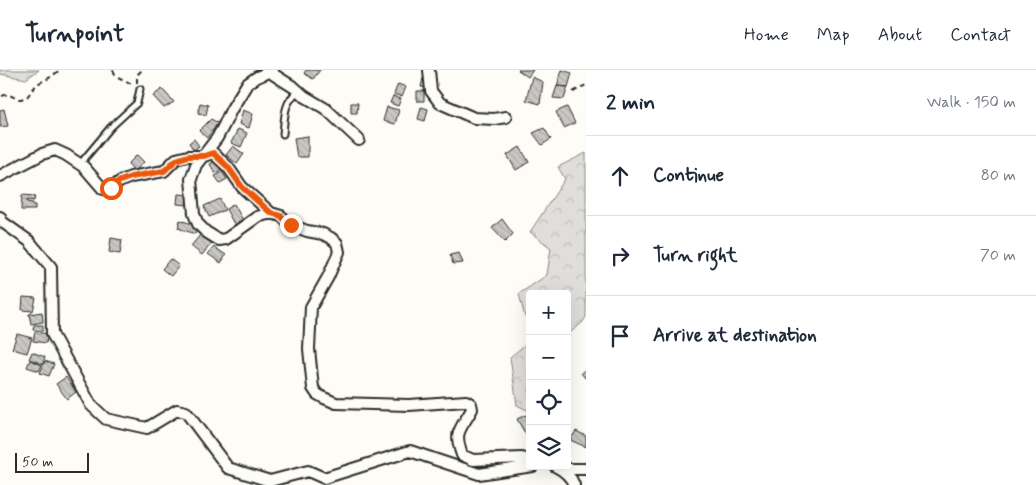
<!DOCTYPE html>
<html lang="en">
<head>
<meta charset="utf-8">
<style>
  body { margin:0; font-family:Mynerve,sans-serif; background:#f2f2f3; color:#1f2937 }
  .controls { position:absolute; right:15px; bottom:15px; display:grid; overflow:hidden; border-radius:5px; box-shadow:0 5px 20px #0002 }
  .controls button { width:45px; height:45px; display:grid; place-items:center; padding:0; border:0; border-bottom:1px solid #e0e1e3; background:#fff; color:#1f2937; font:25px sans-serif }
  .scale { position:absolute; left:15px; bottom:12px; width:74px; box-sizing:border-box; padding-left:5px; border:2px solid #2b2b2b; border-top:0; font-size:14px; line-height:18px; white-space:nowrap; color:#2b2b2b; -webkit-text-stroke:4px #fdfcf7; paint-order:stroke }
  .stop { position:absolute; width:15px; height:15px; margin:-11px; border:4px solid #ea580c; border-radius:50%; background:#fff }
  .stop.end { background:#ea580c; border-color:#fff; box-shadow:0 1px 5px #0008 }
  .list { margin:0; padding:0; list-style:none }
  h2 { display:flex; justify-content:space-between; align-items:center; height:65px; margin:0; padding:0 20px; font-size:21px }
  h2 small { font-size:16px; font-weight:400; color:#747a83 }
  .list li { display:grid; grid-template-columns:32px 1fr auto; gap:15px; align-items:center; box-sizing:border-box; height:80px; padding:0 20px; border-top:1px solid #e0e1e3 }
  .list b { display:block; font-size:19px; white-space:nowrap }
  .list em { font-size:16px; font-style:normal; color:#747a83 }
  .icon { flex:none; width:28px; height:28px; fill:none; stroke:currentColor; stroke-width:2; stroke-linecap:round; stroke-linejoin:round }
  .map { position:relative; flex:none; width:586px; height:415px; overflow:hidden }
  header { display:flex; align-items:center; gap:30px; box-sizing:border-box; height:70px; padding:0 25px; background:#fff; border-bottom:1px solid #e0e1e3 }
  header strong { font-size:24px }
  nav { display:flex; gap:28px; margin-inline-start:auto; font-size:18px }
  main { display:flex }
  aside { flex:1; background:#fff }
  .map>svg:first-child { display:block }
  .forest { fill:url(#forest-crowns); stroke:#858482 }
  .building { fill:url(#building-back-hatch); stroke:#2b2b2b }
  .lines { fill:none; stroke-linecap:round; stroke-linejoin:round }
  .lane-casing { stroke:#2b2b2b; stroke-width:9 }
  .street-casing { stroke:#2b2b2b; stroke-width:14 }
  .path { stroke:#2b2b2b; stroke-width:2; stroke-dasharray:5 4; stroke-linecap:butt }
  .lane { stroke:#fdfcf7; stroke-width:5 }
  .street { stroke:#fdfcf7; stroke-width:10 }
  .route { stroke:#ea580c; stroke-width:6 }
</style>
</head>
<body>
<header>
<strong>Turnpoint</strong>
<nav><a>Home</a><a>Map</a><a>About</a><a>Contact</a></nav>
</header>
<main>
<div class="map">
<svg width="586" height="415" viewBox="0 0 586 415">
  <defs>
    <pattern id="forest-crowns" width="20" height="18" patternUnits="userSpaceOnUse" patternTransform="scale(1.25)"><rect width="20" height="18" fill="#dfdeda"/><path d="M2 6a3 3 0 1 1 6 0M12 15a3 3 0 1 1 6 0" fill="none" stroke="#c0bfbb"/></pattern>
    <pattern id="building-back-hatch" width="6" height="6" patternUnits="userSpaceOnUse" patternTransform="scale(1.25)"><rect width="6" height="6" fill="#c9c8c4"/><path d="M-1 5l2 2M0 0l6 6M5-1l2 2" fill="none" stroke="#adaca9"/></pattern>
  </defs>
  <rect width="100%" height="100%" fill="#fdfcf7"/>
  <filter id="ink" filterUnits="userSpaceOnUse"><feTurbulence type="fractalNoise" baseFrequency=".02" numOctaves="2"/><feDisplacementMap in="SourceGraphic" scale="10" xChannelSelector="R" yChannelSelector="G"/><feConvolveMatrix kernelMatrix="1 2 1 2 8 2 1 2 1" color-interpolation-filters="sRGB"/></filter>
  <g filter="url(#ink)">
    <!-- forest -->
    <path class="forest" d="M0,0H39L26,9L0,4Z
      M586,83V247L582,253L567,265V224H530V252L525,247L519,224L547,205L551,178L530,162L565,109L558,97Z
      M530,271V339L529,341L517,335L510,287Z"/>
    <!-- building -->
    <path class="building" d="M306,0H320L313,9L304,3Z
      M518,0H533L528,7Z
      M562,0L572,3L568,17L557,16Z
      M532,7L543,12L540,34L526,30Z
      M423,8L429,10L427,18L421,17Z
      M398,14L406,17L402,27L394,24Z
      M557,16L568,17L564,29L553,28Z
      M162,19L174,32L164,38L153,26Z
      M417,21H424V31H417Z
      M393,26L401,29L398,36L390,33Z
      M200,33L208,35L206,45L198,43Z
      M351,33H358L357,43H351Z
      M387,37L399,40L395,54L383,51Z
      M421,37L428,39L425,51L418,49Z
      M567,37L575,53L564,58L556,42Z
      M4,39L8,56L0,57V40Z
      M243,40L253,44L249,58L239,54Z
      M211,49L218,53L207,68L199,61Z
      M544,58L551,69L542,75L533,63Z
      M238,59L247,63L241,77L231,73Z
      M308,66V87H297L294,68Z
      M194,69L199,76L194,80L189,73Z
      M233,76L244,84L237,94L226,85Z
      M520,77L529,92L516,100L507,85Z
      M137,85L144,92L135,101L128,94Z
      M216,91L221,100L215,103L210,94Z
      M222,102L227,109L220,113L215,106Z
      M178,124L190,125V135L177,134Z
      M22,125L35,126L34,131L27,130V132L33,133V135H35V140H21Z
      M220,129L225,140L209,147L204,136Z
      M234,134L244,152L235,156L226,139Z
      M502,149L513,164L505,172L492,158Z
      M180,150L198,156L195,164L178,158Z
      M201,164L212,173L202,185L191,176Z
      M111,168L122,170L120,184L109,182Z
      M214,177L226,185L221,193L208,184Z
      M459,183L463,193L453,194L450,185Z
      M170,189L179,196L171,206L162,199Z
      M23,227L36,228L33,241L22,240Z
      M42,242L43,252L31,254L29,244Z
      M34,255H43V261L33,260Z
      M35,262L48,264L46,273L33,271Z
      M17,264L32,268L27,283L12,279Z
      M32,282L45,287L43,294L29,289Z
      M30,290L42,295L39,301L27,297Z
      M45,291L54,294L49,306L40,303Z
      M586,299V309L581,303Z
      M66,307L76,322L67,329L56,314Z
      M526,345L530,352V363L526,365L517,349Z
      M576,361L586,366V377L570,370Z"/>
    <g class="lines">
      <!-- lane casing -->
      <g class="lane-casing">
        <path id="lane" d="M283,64C285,46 283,34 298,21
          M80,94L111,57L137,33L140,19"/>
      </g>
      <!-- street casing -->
      <g class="street-casing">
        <path id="street" d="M273,0L257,7L247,14L231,40L224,55L217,68L196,95L191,109L194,144L198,154L206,162L219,170L226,169L257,147L271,143L281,146L291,155L307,161L323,164L331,168L337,173L339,182L328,207L311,237L309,279L313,318L317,324L324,328L336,333L409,335L466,331L471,334L472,339C461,360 453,360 462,385L473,390L522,388L530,390
          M429,0L431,21L440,33L474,48L494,49L506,47
          M268,1L295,18L304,26L326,39L359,70
          M0,106L42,84L55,80L66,85L84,97L103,119L111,118L121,111L131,107L164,101L176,89L188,86H204L213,83L228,97L242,117L271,143
          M0,147L1,151L29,171L51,197L52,264L91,335L106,349L147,358L177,340L186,342L228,398L270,411L308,401L324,408L410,381L479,404L533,396
          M555,396C563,400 571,406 574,415
          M562,399H586"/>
      </g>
      <!-- path -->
      <path class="path" d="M113,0L116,6L134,15
        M137,13V5L142,0
        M573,22L586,15
        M2,26L8,24L17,29H21L27,27L37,14L49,8L60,0"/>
      <!-- lane -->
      <use href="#lane" class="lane"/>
      <!-- street -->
      <use href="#street" class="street"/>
    </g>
  </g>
  <g class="lines" filter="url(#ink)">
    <!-- route -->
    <path class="route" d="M111,118L120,111L131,107L164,101L176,90L188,86H204L213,83L228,97L242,117L271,143L281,146L291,155"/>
  </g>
</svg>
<div class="controls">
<button>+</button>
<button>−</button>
<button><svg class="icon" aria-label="locate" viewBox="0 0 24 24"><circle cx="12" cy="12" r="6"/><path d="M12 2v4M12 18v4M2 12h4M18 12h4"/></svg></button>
<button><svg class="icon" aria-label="layers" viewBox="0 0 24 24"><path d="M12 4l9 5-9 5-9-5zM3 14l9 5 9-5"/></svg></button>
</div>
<div class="scale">50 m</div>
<div class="stop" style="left:111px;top:118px"></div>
<div class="stop end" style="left:291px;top:155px"></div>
</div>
<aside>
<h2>2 min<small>Walk · 150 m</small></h2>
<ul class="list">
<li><svg class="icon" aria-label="ahead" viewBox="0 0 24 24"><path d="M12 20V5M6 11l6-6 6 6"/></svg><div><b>Continue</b></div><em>80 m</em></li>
<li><svg class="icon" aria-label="right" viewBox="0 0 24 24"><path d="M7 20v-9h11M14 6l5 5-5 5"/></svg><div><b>Turn right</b></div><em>70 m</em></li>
<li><svg class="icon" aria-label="arrive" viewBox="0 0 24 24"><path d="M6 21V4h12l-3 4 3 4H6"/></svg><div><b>Arrive at destination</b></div></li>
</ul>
</aside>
</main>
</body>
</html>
